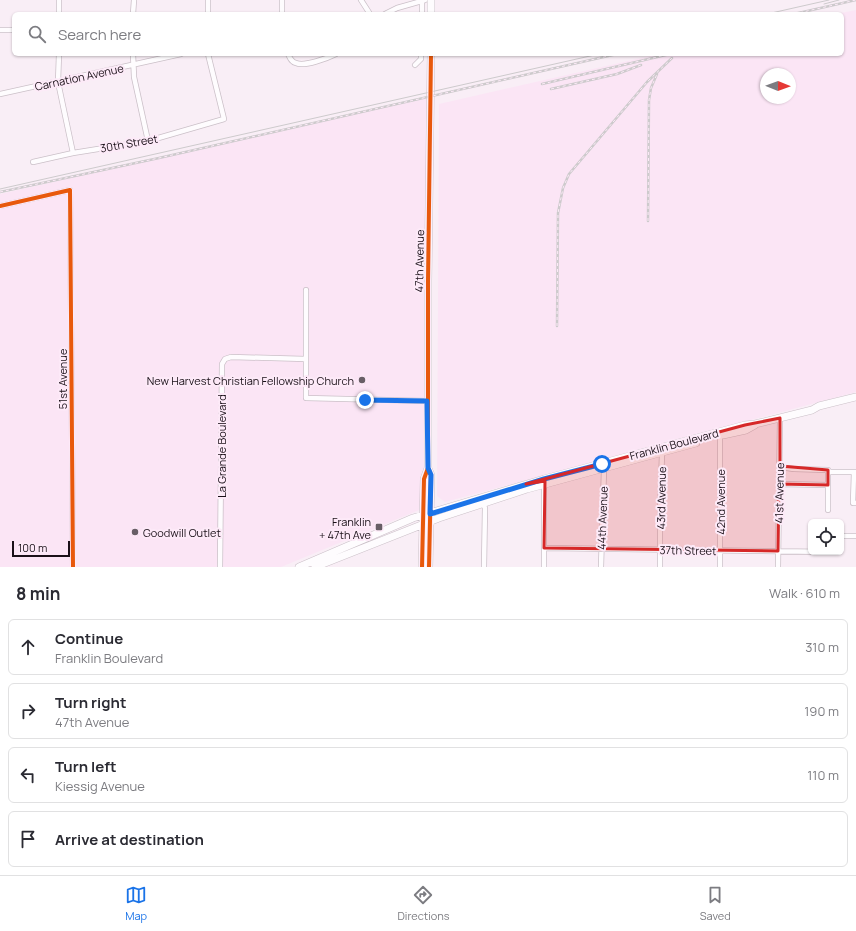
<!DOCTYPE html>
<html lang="en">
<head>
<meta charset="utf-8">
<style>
  body { margin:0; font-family:Manrope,sans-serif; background:#f7f7f7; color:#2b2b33 }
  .controls { position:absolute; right:12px; bottom:12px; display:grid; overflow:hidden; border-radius:6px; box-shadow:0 1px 3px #0004 }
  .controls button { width:36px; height:36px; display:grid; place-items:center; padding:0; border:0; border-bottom:1px solid #e1e1e2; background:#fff; color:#2b2b33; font:20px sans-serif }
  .compass { position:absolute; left:760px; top:68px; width:36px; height:36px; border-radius:50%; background:#fff; box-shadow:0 1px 3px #0004; rotate:91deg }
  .scale { position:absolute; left:12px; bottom:10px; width:58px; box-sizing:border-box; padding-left:4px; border:2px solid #1a1018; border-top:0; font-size:11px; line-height:14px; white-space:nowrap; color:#1a1018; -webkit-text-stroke:3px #fdeaf8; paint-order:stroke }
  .stop { position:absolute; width:12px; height:12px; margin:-9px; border:3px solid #1a73e8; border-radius:50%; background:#fff }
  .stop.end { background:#1a73e8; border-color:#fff; box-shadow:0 1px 4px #0008 }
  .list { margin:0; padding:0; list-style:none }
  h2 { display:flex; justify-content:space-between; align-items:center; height:52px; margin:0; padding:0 16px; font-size:17px }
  h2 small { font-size:13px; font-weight:400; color:#7c7c81 }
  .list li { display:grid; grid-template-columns:26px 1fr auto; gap:12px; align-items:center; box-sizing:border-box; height:56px; margin:0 8px 8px; padding:0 8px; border:1px solid #e1e1e2; border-radius:6px }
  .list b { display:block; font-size:15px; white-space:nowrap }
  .list p { margin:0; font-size:13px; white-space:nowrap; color:#7c7c81 }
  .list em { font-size:13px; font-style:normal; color:#7c7c81 }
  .icon { flex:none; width:22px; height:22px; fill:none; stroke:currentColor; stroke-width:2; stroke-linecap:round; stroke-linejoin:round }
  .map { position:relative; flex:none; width:856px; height:567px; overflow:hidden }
  .search { position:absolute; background:#fff; box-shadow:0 1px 3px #0004; left:12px; right:12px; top:12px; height:44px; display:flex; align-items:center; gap:10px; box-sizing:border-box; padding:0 14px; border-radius:6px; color:#7c7c81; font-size:15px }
  .sheet { height:308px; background:#fff }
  nav { display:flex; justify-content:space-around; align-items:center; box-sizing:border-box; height:56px; border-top:1px solid #e1e1e2; background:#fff; font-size:11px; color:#7c7c81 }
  nav a { display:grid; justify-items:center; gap:2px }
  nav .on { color:#1a73e8 }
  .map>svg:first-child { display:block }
  .built { fill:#fbe5f5; fill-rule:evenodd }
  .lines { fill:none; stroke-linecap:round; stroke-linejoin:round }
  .street-casing { stroke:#cbc0c8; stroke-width:6 }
  .secondary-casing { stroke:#cbc0c8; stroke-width:8 }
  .street { stroke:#fefcfe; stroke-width:4.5 }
  .secondary { stroke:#fefcfe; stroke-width:7 }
  .tram { stroke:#cdcacc; stroke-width:1 }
  .rail-casing { stroke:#cdcacc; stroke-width:2.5 }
  .rail { stroke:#fdeaf8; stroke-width:1; stroke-dasharray:3; stroke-linecap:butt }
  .cycleway-casing { stroke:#fdeaf8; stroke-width:6 }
  .cycleway { stroke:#e8590c; stroke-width:4 }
  .route { stroke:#1a73e8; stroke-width:5 }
  .marked { fill:#d62828; fill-opacity:0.2; stroke:#d62828; stroke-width:3; stroke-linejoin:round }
  .poi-dot { fill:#685e66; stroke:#fdeaf8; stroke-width:1.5 }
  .labels { text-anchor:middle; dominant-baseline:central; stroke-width:4; stroke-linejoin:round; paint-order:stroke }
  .street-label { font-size:11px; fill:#1a1018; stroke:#fdeaf8 }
  .poi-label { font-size:11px; fill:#1a1018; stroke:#fdeaf8; text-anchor:end }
</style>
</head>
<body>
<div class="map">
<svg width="856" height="567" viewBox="0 0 856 567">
  <rect width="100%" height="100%" fill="#f9eef6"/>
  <!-- built -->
  <path class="built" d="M856,10V392L445,502L437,496L439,104L659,54H842V14H836ZM766,74H790V98H766Z
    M430,97L424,508L281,567H0V194Z"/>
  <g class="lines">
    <!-- street casing -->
    <g class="street-casing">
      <path id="street" d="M282,0V14
        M361,0L370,14
        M59,14V0
        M133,14L134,0
        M208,14V0
        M385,14L397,8L425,0
        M422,14V1
        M0,30H14
        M59,54L58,82L73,153
        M133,54L134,77L148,141
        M288,54C290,58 291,62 296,63C304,67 328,58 336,54
        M415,65L421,59V54
        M0,94L181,54
        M33,162L73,153L148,141L224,119L208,54
        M0,206L70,190L73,567
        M306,290V398L427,401
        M720,436V567
        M780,467L794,469L828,470L830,472H856
        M854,472L853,503H856
        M779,484L828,485
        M544,485V567
        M483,504L485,508L484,567
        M828,510V470
        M841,536H856
        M544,548L832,552
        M220,567L222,364L225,359L231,357L306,359
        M601,567L604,469
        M660,567V513L662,453
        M778,567L780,418"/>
    </g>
    <!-- secondary casing -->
    <g class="secondary-casing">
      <path id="secondary" d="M431,14V0
        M723,435L746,430L755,425
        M428,468L431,475L429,567
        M299,567L413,518L544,479L745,425L755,424L812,410L819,406L856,397
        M315,567L439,518L527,489L696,443
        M422,567L424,479L428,468V281L431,54"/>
    </g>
    <!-- street -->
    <use href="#street" class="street"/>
    <!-- secondary -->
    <use href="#secondary" class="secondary"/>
    <!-- tram -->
    <path class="tram" d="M824,4L839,0
      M767,14L829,0
      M0,189L599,54"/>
    <!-- rail casing -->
    <g class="rail-casing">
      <path id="rail" d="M794,14L856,0
        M542,84L670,54
        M551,89L617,74L641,65
        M0,192L159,158L617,54
        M648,221L649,100L651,88L657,74
        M557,326L558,213L563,188L569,174L647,82L672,58"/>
    </g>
    <!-- rail -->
    <use href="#rail" class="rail"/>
    <!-- cycleway casing -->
    <g class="cycleway-casing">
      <path id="cycleway" d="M0,206L70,190L73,567
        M428,468L431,475L429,567
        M422,567L424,479L428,468V281L431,54"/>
    </g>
    <!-- cycleway -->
    <use href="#cycleway" class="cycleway"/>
  </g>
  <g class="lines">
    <!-- route -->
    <path class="route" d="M365,400L427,401L428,468L431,475L430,514L544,479L602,464"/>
  </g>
  <!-- marked area -->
  <path class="marked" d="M780,418V466L828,470V485L779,484L778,551L544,548L545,481L526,484L745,425Z"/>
  <!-- markers -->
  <g class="poi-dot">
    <circle cx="362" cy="380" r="4"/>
    <rect x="375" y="523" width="8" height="8" rx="2"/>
    <circle cx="135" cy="532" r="4"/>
  </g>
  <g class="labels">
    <!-- street labels -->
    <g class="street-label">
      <text transform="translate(79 77) rotate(-12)">Carnation Avenue</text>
      <text transform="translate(129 143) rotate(-10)">30th Street</text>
      <text transform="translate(419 261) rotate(-89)">47th Avenue</text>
      <text transform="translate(62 379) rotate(-90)">51st Avenue</text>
      <text transform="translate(674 444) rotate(-15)">Franklin Boulevard</text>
      <text transform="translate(221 446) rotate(-90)">La Grande Boulevard</text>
      <text transform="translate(779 493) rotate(-89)">41st Avenue</text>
      <text transform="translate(661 498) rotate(-89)">43rd Avenue</text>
      <text transform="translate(720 502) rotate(-90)">42nd Avenue</text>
      <text transform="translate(602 518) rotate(-88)">44th Avenue</text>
      <text transform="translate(688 550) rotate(1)">37th Street</text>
    </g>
    <!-- poi labels -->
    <g class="poi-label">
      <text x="354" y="380">New Harvest Christian Fellowship Church</text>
      <text x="371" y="521">Franklin<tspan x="371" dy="13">+ 47th Ave</tspan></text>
      <text x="143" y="532" text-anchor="start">Goodwill Outlet</text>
    </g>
  </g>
</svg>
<div class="controls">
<button><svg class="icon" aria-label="locate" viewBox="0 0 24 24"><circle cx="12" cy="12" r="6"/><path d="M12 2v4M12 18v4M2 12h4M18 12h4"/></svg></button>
</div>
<svg class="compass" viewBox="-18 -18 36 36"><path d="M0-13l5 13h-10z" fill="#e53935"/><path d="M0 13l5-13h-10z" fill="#7c7c81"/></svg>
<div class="scale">100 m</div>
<div class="stop" style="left:602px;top:464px"></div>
<div class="stop end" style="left:365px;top:400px"></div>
<div class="search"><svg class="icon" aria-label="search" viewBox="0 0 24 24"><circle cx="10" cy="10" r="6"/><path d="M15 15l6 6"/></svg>Search here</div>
</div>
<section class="sheet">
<h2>8 min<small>Walk · 610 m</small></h2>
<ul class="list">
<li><svg class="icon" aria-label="ahead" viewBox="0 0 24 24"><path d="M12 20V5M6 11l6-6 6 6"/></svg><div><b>Continue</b><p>Franklin Boulevard</p></div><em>310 m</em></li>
<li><svg class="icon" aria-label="right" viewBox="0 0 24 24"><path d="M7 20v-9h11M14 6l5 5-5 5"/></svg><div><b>Turn right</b><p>47th Avenue</p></div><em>190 m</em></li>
<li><svg class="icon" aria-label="left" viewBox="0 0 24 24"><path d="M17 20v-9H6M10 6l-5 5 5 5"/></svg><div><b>Turn left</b><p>Kiessig Avenue</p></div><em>110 m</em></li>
<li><svg class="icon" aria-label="arrive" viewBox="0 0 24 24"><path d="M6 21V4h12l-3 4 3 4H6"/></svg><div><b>Arrive at destination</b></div></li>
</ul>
</section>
<nav>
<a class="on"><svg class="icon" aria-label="map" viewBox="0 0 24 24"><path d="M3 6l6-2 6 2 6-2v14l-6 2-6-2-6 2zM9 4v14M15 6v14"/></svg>Map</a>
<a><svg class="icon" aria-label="directions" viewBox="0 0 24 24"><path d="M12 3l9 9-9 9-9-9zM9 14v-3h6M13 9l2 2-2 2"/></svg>Directions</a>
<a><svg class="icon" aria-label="saved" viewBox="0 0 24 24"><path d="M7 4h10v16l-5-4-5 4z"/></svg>Saved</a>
</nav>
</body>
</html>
